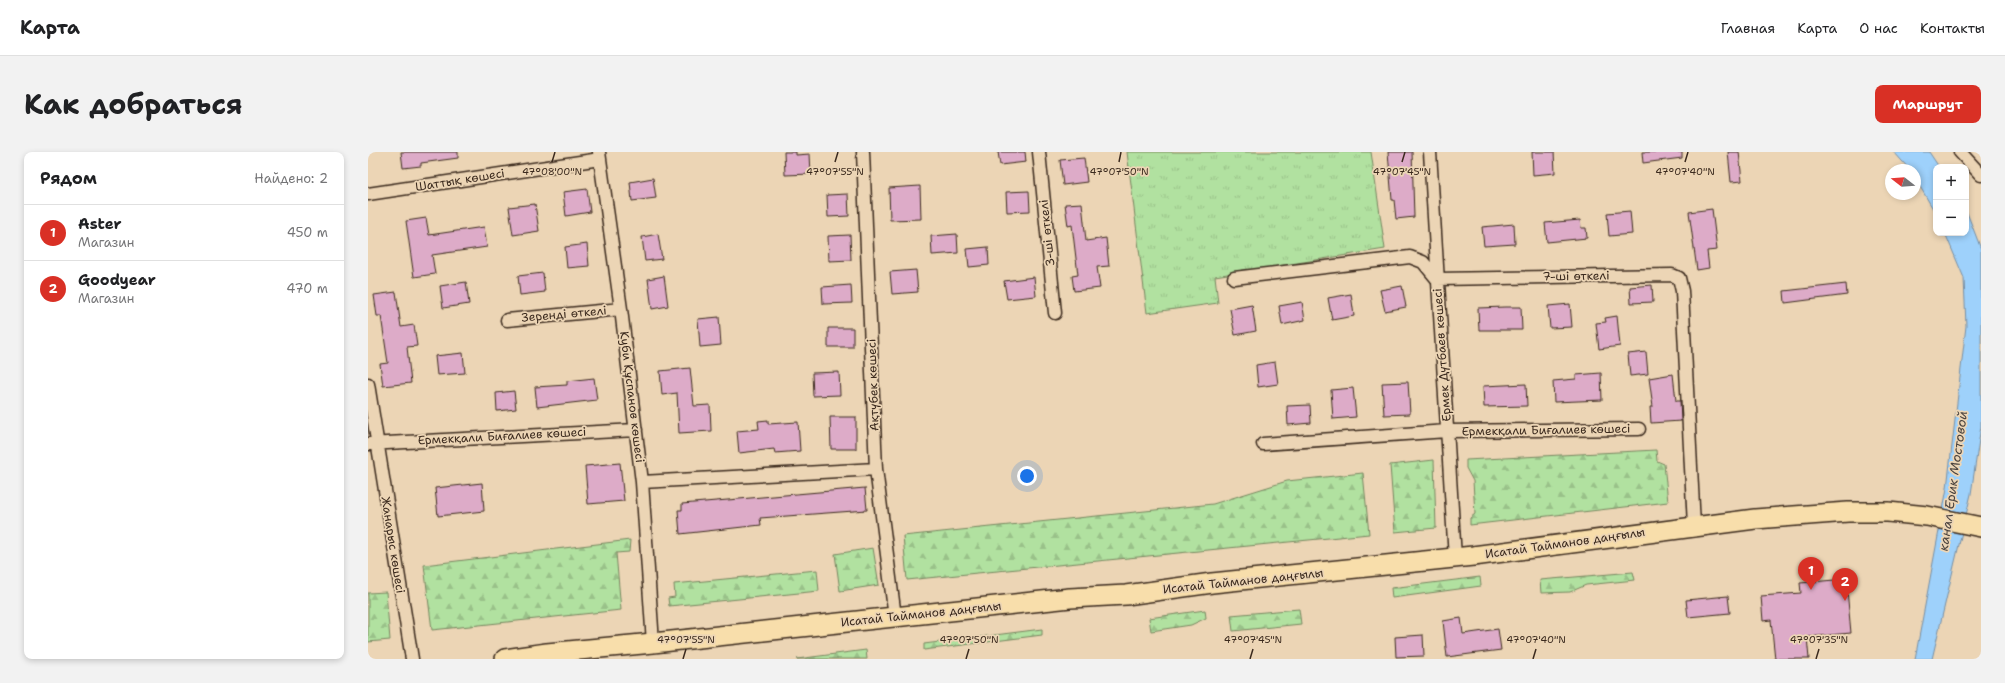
<!DOCTYPE html>
<html lang="ru">
<head>
<meta charset="utf-8">
<style>
  body { margin:0; font-family:"Shantell Sans",sans-serif; background:#f2f2f2; color:#202124 }
  .controls { position:absolute; right:12px; top:12px; display:grid; overflow:hidden; border-radius:8px; box-shadow:0 2px 6px #0003 }
  .controls button { width:36px; height:36px; display:grid; place-items:center; padding:0; border:0; border-bottom:1px solid #e0e0e0; background:#fff; color:#202124; font:20px sans-serif }
  .compass { position:absolute; left:1517px; top:12px; width:36px; height:36px; border-radius:50%; background:#fff; box-shadow:0 2px 6px #0003; rotate:287deg }
  .you { position:absolute; left:659px; top:324px; width:14px; height:14px; margin:-10px; border:3px solid #fff; border-radius:50%; background:#1a73e8; box-shadow:0 0 0 6px #1a73e833 }
  .badge { display:grid; place-items:center; width:26px; height:26px; border-radius:50%; background:#d93025; color:#fff; font-size:13px; font-weight:700 }
  .pin { position:absolute; translate:-50% -33px; filter:drop-shadow(0 1px 2px #0008) }
  .pin::after { content:''; position:absolute; top:21px; width:14px; height:12px; background:inherit; clip-path:polygon(0 0,100% 0,50% 100%) }
  .list { margin:0; padding:0; list-style:none }
  h2 { display:flex; justify-content:space-between; align-items:center; height:52px; margin:0; padding:0 16px; font-size:17px }
  h2 small { font-size:13px; font-weight:400; color:#757577 }
  .list li { display:grid; grid-template-columns:26px 1fr auto; gap:12px; align-items:center; box-sizing:border-box; height:56px; padding:0 16px; border-top:1px solid #e0e0e0 }
  .list b { display:block; font-size:15px; white-space:nowrap }
  .list p { margin:0; font-size:13px; white-space:nowrap; color:#757577 }
  .list em { font-size:13px; font-style:normal; color:#757577 }
  .map { position:relative; flex:none; width:1613px; height:507px; overflow:hidden; border-radius:8px }
  header { display:flex; align-items:center; gap:24px; box-sizing:border-box; height:56px; padding:0 20px; background:#fff; border-bottom:1px solid #e0e0e0 }
  header strong { font-size:19px }
  nav { display:flex; gap:22px; margin-inline-start:auto; font-size:14px }
  .intro { display:flex; align-items:center; justify-content:space-between; box-sizing:border-box; height:96px; padding:0 24px }
  h1 { margin:0; font-size:28px }
  .button { padding:10px 18px; border-radius:8px; background:#d93025; color:#fff; font-size:14px; font-weight:700 }
  main { display:flex; gap:24px; padding:0 24px }
  aside { flex:1; background:#fff; border-radius:8px; box-shadow:0 2px 6px #0003 }
  .map>svg:first-child { display:block }
  .grass { fill:url(#grass-tufts); stroke:#76865f }
  .forest { fill:url(#forest-firs); stroke:#76865f }
  .water { fill:#9ed1fb; stroke:#768ea3 }
  .building { fill:#ddabc8; stroke:#3b2a1e }
  .lines { fill:none; stroke-linecap:round; stroke-linejoin:round }
  .street-casing { stroke:#3b2a1e; stroke-width:15 }
  .primary-casing { stroke:#3b2a1e; stroke-width:22 }
  .street { stroke:#ecd5b5; stroke-width:12 }
  .primary { stroke:#f8deab; stroke-width:19 }
  .ticks { fill:none; stroke:#3b2a1e; stroke-width:1.5 }
  .labels { text-anchor:middle; dominant-baseline:central; stroke-width:3.5; stroke-linejoin:round; paint-order:stroke }
  .street-label { font-size:12px; fill:#3b2a1e; stroke:#ecd5b5 }
  .water-label { font-size:13px; font-style:italic; fill:#4a433f; stroke:#ecd5b5 }
  .ticks-label { font-size:10px; text-anchor:middle; fill:#3b2a1e; stroke:#ecd5b5; stroke-width:3.5; stroke-linejoin:round; paint-order:stroke }
</style>
</head>
<body>
<header>
<strong>Карта</strong>
<nav><a>Главная</a><a>Карта</a><a>О нас</a><a>Контакты</a></nav>
</header>
<div class="intro"><h1>Как добраться</h1><a class="button">Маршрут</a></div>
<main>
<aside>
<h2>Рядом<small>Найдено: 2</small></h2>
<ul class="list">
<li><span class="badge">1</span><div><b>Aster</b><p>Магазин</p></div><em>450 m</em></li>
<li><span class="badge">2</span><div><b>Goodyear</b><p>Магазин</p></div><em>470 m</em></li>
</ul>
</aside>
<div class="map">
<svg width="1613" height="507" viewBox="0 0 1613 507">
  <defs>
    <pattern id="grass-tufts" width="24" height="20" patternUnits="userSpaceOnUse"><rect width="24" height="20" fill="#b1e1a0"/><path d="M3 7l-1-3M5 7V3M7 7l1-3M15 17l-1-3M17 17v-4M19 17l1-3" fill="none" stroke="#99c189"/></pattern>
    <pattern id="forest-firs" width="22" height="20" patternUnits="userSpaceOnUse"><rect width="22" height="20" fill="#b1e1a0"/><path d="M5 1l3.5 6h-7zM16 11l3.5 6h-7z" fill="#99c189"/></pattern>
  </defs>
  <rect width="100%" height="100%" fill="#ecd5b5"/>
  <filter id="ink" filterUnits="userSpaceOnUse"><feTurbulence type="fractalNoise" baseFrequency=".025" numOctaves="2"/><feDisplacementMap in="SourceGraphic" scale="8" xChannelSelector="R" yChannelSelector="G"/><feConvolveMatrix kernelMatrix="1 2 1 2 8 2 1 2 1" color-interpolation-filters="sRGB"/></filter>
  <g filter="url(#ink)">
    <!-- grass -->
    <path class="grass" d="M759,0H1003L1017,97L847,124L850,151L779,161Z"/>
    <!-- forest -->
    <path class="forest" d="M1288,298L1289,309L1296,312L1300,350L1102,373V366L1107,362L1105,329L1098,316V308Z
      M1066,308L1068,376L1027,380L1022,313Z
      M995,321L1001,382L539,428L535,384L845,352L919,329Z
      M262,388L261,400L248,401L253,458L64,478L56,413Z
      M505,396L511,433L472,439L467,402Z
      M449,418L451,439L301,454L300,446L307,445L306,432Z
      M1265,420L1267,428L1218,433L1202,440L1173,441L1172,428Z
      M1112,425L1113,434L1024,446L1023,436Z
      M18,440L22,488L0,490V441Z
      M931,457L933,472L865,479L863,463Z
      M837,458L838,466L823,473L783,479L781,466Z
      M674,477V483L556,498V492Z
      M498,498L499,507H429Z"/>
    <!-- water -->
    <path class="water" d="M1526,0H1561L1571,15H1568V62L1547,26V18H1542Z
      M1598,58L1613,97V274L1603,342L1564,507H1547L1579,336L1598,174L1596,126L1577,81H1598Z"/>
    <!-- building -->
    <path class="building" d="M33,0H90V6L53,11V14L35,16Z
      M416,0H428V3L442,2L443,22L417,23Z
      M630,0H657L658,10L632,13Z
      M1020,0H1044L1046,65L1028,67L1026,48H1024Z
      M1164,0H1186L1187,21L1165,23Z
      M1274,0H1314V6L1275,11Z
      M1360,0H1371L1374,29L1363,30Z
      M716,6L719,30L695,33L692,8Z
      M285,26L288,46L264,49L262,30Z
      M552,34L553,67L522,68L521,36Z
      M219,37L222,60L198,64L195,40Z
      M661,39L662,59L639,60L638,40Z
      M480,42L481,64L460,65L459,43Z
      M714,51L718,89L738,86L741,114L729,115L732,136L706,139L704,124L710,123L704,73L700,74L697,52Z
      M167,52L171,79L145,83L141,55Z
      M1344,57L1349,98L1339,99L1341,116L1329,118L1321,60Z
      M1262,59L1264,82L1241,84L1239,61Z
      M58,66L61,83L116,75L119,95L64,103L67,122L46,125L38,69Z
      M1212,68L1213,76H1218L1219,86L1179,90L1177,71Z
      M1146,72L1147,92L1116,94L1114,75Z
      M290,82L294,107L277,109L274,85Z
      M589,82L590,101L564,103L563,84Z
      M482,83L483,108L461,109L460,84Z
      M219,92L221,114L199,116L197,95Z
      M620,95L621,113L601,115L599,97Z
      M548,118L550,140L524,142L522,120Z
      M175,121L177,140L152,143L150,124Z
      M296,124L300,154L284,157L280,127Z
      M666,125L668,144L639,147L636,129Z
      M98,130L101,152L75,156L72,134Z
      M1478,132L1479,143L1417,151L1416,139Z
      M483,133L484,151L455,152L454,135Z
      M1284,133L1285,150L1263,151L1262,135Z
      M1034,134L1038,155L1017,159L1012,138Z
      M28,140L33,175L46,173L49,194L39,195L43,231L15,234L12,212L20,211L13,164H9L6,143Z
      M983,142L986,164L964,168L960,146Z
      M934,150L937,168L914,173L911,154Z
      M1202,152L1204,175L1182,176L1180,154Z
      M884,153L888,179L867,183L862,157Z
      M1137,155H1153L1154,178H1111L1110,156Z
      M1249,164L1252,194L1231,197L1228,171L1238,170L1237,166Z
      M351,165L353,193L332,195L330,167Z
      M460,176H485V195H460Z
      M1278,200L1280,222L1262,224L1260,202Z
      M95,201L97,221L69,223L67,204Z
      M907,210L910,232L890,235L888,213Z
      M322,216L326,254L342,253L343,279L311,281L309,241L294,243L292,219Z
      M471,220L472,243L445,244L444,221Z
      M1233,221L1234,248L1186,250L1185,229L1208,227V223Z
      M1305,222L1308,249H1312L1313,269L1283,271L1282,255H1285L1281,226Z
      M226,226L229,248L169,255L167,235L199,233V229Z
      M1040,230L1042,262L1016,263L1014,231Z
      M1158,232L1159,254L1116,255L1115,234Z
      M985,236L988,265L965,267L963,238Z
      M146,239L148,257L129,259L128,241Z
      M942,253L943,271L920,273L919,254Z
      M462,265H488V297H463Z
      M400,268V272L430,270L432,299L407,301L406,297L371,301L369,279L391,277L390,269Z
      M252,311L256,349L220,352L217,314Z
      M114,331L116,359L70,364L67,336Z
      M497,336L499,358L392,366L393,373L312,382L310,358H314V352Z
      M1478,427L1483,481L1439,485L1441,507H1407L1403,468L1395,469L1393,444L1433,441L1432,431Z
      M1360,444L1362,461L1320,465L1318,448Z
      M1093,466L1095,482L1130,477L1133,498L1079,505L1075,469Z
      M1055,483L1056,504L1028,505L1027,485Z"/>
    <g class="lines">
      <!-- street casing -->
      <g class="street-casing">
        <path id="street" d="M231,0L253,157L274,330L285,491
          M495,0L508,317L527,465
          M671,0L687,161
          M1062,0L1087,406
          M1592,0L1613,23
          M0,42L232,7
          M866,126L1042,105L1055,110L1069,127L1304,123L1311,126L1314,139L1326,374
          M139,168L253,157
          M0,232L44,507
          M0,292L268,278
          M895,292L1079,279L1271,277
          M274,330L508,317"/>
      </g>
      <!-- primary casing -->
      <g class="primary-casing">
        <path id="primary" d="M137,507L179,501L285,491L702,446L758,443L844,431L1105,404L1387,367L1480,360H1520L1559,364L1613,375"/>
      </g>
      <!-- street -->
      <use href="#street" class="street"/>
      <!-- primary -->
      <use href="#primary" class="primary"/>
    </g>
  </g>
  <!-- ticks -->
  <path class="ticks" d="M184,10L187,0M467,10L470,0M751,10L753,0M1034,10L1037,0M1317,10L1320,0M315,507L318,497M598,507L601,497M882,507L885,497M1165,507L1168,497M1448,507L1451,497"/>
  <g class="labels">
    <!-- street labels -->
    <g class="street-label">
      <text transform="translate(92 28) rotate(-9)">Шаттық көшесі</text>
      <text transform="translate(679 81) rotate(-96)">3-шi өткелi</text>
      <text transform="translate(1208 124) rotate(-1)">7-шi өткелi</text>
      <text transform="translate(196 162) rotate(-5)">Зеренді өткелі</text>
      <text transform="translate(1074 203) rotate(-94)">Ермек Дүтбаев көшесi</text>
      <text transform="translate(505 233) rotate(-92)">Ақтүбек көшесi</text>
      <text transform="translate(264 245) rotate(83)">Куби Құспанов көшесi</text>
      <text transform="translate(1178 278) rotate(-1)">Ермекқали Биғалиев көшесі</text>
      <text transform="translate(134 284) rotate(-3)">Ермекқали Биғалиев көшесі</text>
      <text transform="translate(1197 391) rotate(-8)">Исатай Тайманов даңғылы</text>
      <text transform="translate(25 393) rotate(81)">Жанарыс көшесі</text>
      <text transform="translate(875 429) rotate(-6)">Исатай Тайманов даңғылы</text>
      <text transform="translate(553 462) rotate(-6)">Исатай Тайманов даңғылы</text>
    </g>
    <!-- water labels -->
    <g class="water-label">
      <text transform="translate(1585 329) rotate(-82)">канал Ерик Мостовой</text>
    </g>
  </g>
  <g class="ticks-label">
    <text x="184" y="23">47°08'00"N</text>
    <text x="467" y="23">47°07'55"N</text>
    <text x="751" y="23">47°07'50"N</text>
    <text x="1034" y="23">47°07'45"N</text>
    <text x="1317" y="23">47°07'40"N</text>
    <text x="318" y="491">47°07'55"N</text>
    <text x="601" y="491">47°07'50"N</text>
    <text x="885" y="491">47°07'45"N</text>
    <text x="1168" y="491">47°07'40"N</text>
    <text x="1451" y="491">47°07'35"N</text>
  </g>
</svg>
<div class="controls">
<button>+</button>
<button>−</button>
</div>
<svg class="compass" viewBox="-18 -18 36 36"><path d="M0-13l5 13h-10z" fill="#e53935"/><path d="M0 13l5-13h-10z" fill="#757577"/></svg>
<div class="you"></div>
<div class="pin badge" style="left:1443px;top:438px">1</div>
<div class="pin badge" style="left:1477px;top:449px">2</div>
</div>
</main>
</body>
</html>
